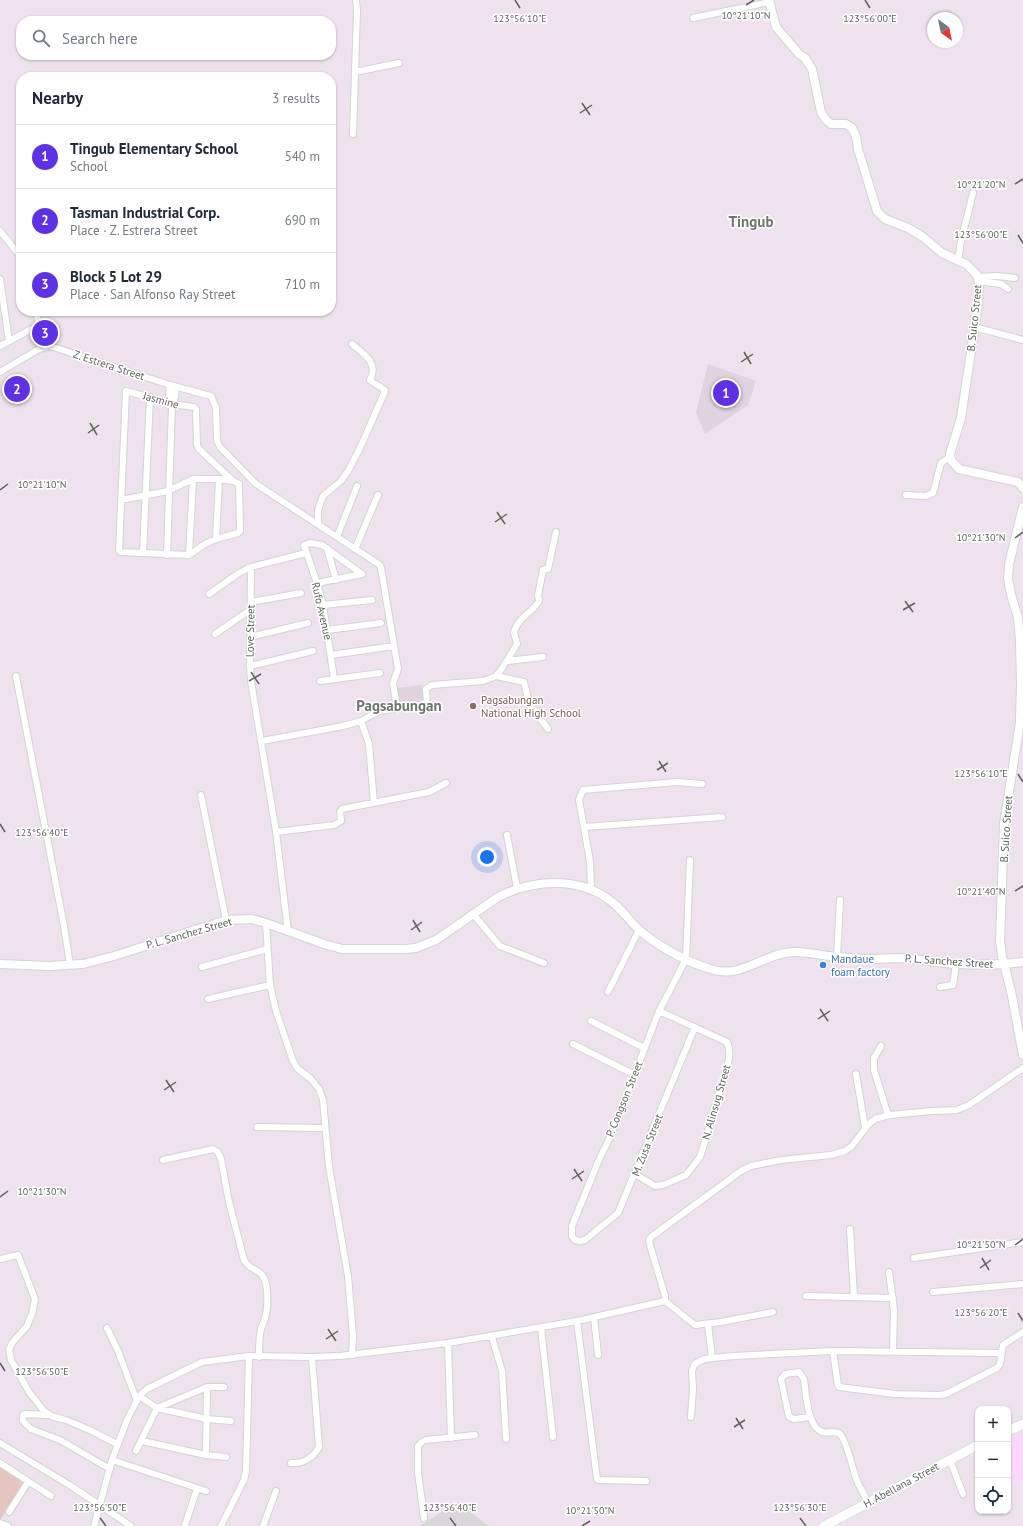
<!DOCTYPE html>
<html lang="en">
<head>
<meta charset="utf-8">
<style>
  body { margin:0; font-family:"PT Sans",sans-serif; background:#f6f6f7; color:#1f2937 }
  .controls { position:absolute; right:12px; bottom:12px; display:grid; overflow:hidden; border-radius:8px; box-shadow:0 1px 3px #0004 }
  .controls button { width:36px; height:36px; display:grid; place-items:center; padding:0; border:0; border-bottom:1px solid #e0e1e3; background:#fff; color:#1f2937; font:20px sans-serif }
  .compass { position:absolute; left:927px; top:12px; width:36px; height:36px; border-radius:50%; background:#fff; box-shadow:0 1px 3px #0004; rotate:147deg }
  .you { position:absolute; left:487px; top:857px; width:14px; height:14px; margin:-10px; border:3px solid #fff; border-radius:50%; background:#1a73e8; box-shadow:0 0 0 6px #1a73e833 }
  .badge { display:grid; place-items:center; width:26px; height:26px; border-radius:50%; background:#5f31e5; color:#fff; font-size:13px; font-weight:700 }
  .pin { position:absolute; translate:-50% -50%; border:2px solid #fff; box-shadow:0 1px 4px #0006 }
  .list { margin:0; padding:0; list-style:none }
  h2 { display:flex; justify-content:space-between; align-items:center; height:52px; margin:0; padding:0 16px; font-size:17px }
  h2 small { font-size:13px; font-weight:400; color:#747a83 }
  .list li { display:grid; grid-template-columns:26px 1fr auto; gap:12px; align-items:center; box-sizing:border-box; height:64px; padding:0 16px; border-top:1px solid #e0e1e3 }
  .list b { display:block; font-size:15px; white-space:nowrap }
  .list p { margin:0; font-size:13px; white-space:nowrap; color:#747a83 }
  .list em { font-size:13px; font-style:normal; color:#747a83 }
  .icon { flex:none; width:22px; height:22px; fill:none; stroke:currentColor; stroke-width:2; stroke-linecap:round; stroke-linejoin:round }
  .map { position:relative; flex:none; width:1023px; height:1526px; overflow:hidden }
  .search { position:absolute; background:#fff; box-shadow:0 1px 3px #0004; left:16px; top:16px; width:320px; height:44px; display:flex; align-items:center; gap:10px; box-sizing:border-box; padding:0 14px; border-radius:16px; color:#747a83; font-size:15px }
  .panel { position:absolute; background:#fff; box-shadow:0 1px 3px #0004; left:16px; top:72px; width:320px; height:244px; border-radius:16px }
  .map>svg:first-child { display:block }
  .commercial { fill:#fbd7fd }
  .industrial { fill:#dbd5dc }
  .education { fill:#dfd3e0 }
  .green { fill:#e4c6bf }
  .lines { fill:none; stroke-linecap:round; stroke-linejoin:round }
  .minor-casing { stroke:#d1d6d0; stroke-width:8 }
  .tertiary-casing { stroke:#d1d6d0; stroke-width:10 }
  .secondary-casing { stroke:#ced5cd; stroke-width:10 }
  .minor { stroke:#fff; stroke-width:6 }
  .tertiary { stroke:#fff; stroke-width:8 }
  .secondary { stroke:#fff; stroke-width:9 }
  .ticks { fill:none; stroke:#5d635b; stroke-width:1.5 }
  .education-dot { fill:#8d6e63; stroke:#fff; stroke-width:1.5 }
  .shop-dot { fill:#3f7fe0; stroke:#fff; stroke-width:1.5 }
  .labels { text-anchor:middle; dominant-baseline:central; stroke-width:3; stroke-linejoin:round; paint-order:stroke }
  .street-label { font-size:11px; fill:#5d635b; stroke:#fff }
  .education-label { font-size:11px; fill:#785e54; stroke:#fff; text-anchor:start }
  .shop-label { font-size:11px; fill:#366cbe; stroke:#fff; text-anchor:start }
  .district-label { font-size:15px; font-weight:bold; fill:#6e756c; stroke:#fff }
  .ticks-label { font-size:10px; text-anchor:middle; fill:#5d635b; stroke:#fff; stroke-width:3; stroke-linejoin:round; paint-order:stroke }
</style>
</head>
<body>
<div class="map">
<svg width="1023" height="1526" viewBox="0 0 1023 1526">
  <rect width="100%" height="100%" fill="#ede2ed"/>
  <!-- commercial -->
  <path class="commercial" d="M1023,1434V1480L1008,1485V1441Z"/>
  <!-- industrial -->
  <path class="industrial" d="M457,1502L489,1526H420Z"/>
  <!-- education -->
  <path class="education" d="M708,364L756,381L748,405L705,434L696,413Z
    M422,685L423,700L397,703L395,688Z"/>
  <!-- green -->
  <path class="green" d="M0,1465L25,1482L0,1520Z"/>
  <g class="lines">
    <!-- minor casing -->
    <g class="minor-casing">
      <path id="minor" d="M693,18L770,2
        M355,72L399,63
        M353,134L357,11L356,0
        M0,231L21,257
        M958,261L961,241L973,193
        M977,277L997,276L1015,278
        M0,279L9,341
        M979,281L1001,284L1008,289
        M974,327L1023,340
        M0,346L37,326L38,323L37,311
        M0,372L39,349L50,346L170,385L211,396L216,408L217,441L220,447L256,484L380,565L381,568L398,669L393,683L397,708
        M170,385L169,396L172,401
        M906,495L926,496L933,493L941,463L950,457
        M121,500L168,491L193,479H219L233,481L239,484L240,531L238,533L216,539L205,544L189,555L120,552L119,550L126,391L172,404L194,407L196,409L197,445L199,449L233,481
        M318,524V510L323,496L341,481L348,471L360,448L385,391C381,385 374,385 370,380C379,363 364,354 352,344
        M337,537L357,486
        M216,539L219,479
        M327,548L336,580
        M355,549L378,495
        M143,553L150,397
        M167,555L172,404L175,397L176,387
        M189,555L193,479
        M251,567L250,666L251,681L276,832L288,931
        M317,583L362,574L322,545L310,543L304,545L317,583L323,605L334,679
        M209,594L239,573L251,567L306,553
        M251,602L301,593
        M323,605L372,600
        M327,630L381,623
        M215,634L250,610
        M250,637L308,623
        M331,655L394,646
        M507,661L543,657
        M250,666L313,651
        M16,676L64,926L70,965
        M496,676L524,682L529,703L548,729
        M320,681L380,673
        M361,721L369,744L374,803
        M262,741L343,726L361,721L379,711L427,704L426,689L432,685L483,681L491,678L496,676L501,670L517,644L514,633C516,619 532,613 539,601L538,595L543,570L548,569L556,532
        M201,795L226,920
        M584,827L722,817
        M276,832L334,825L341,821L340,812L342,809L429,792L446,783
        M507,835L517,888
        M690,860L686,959L659,1011L612,1133L598,1162L572,1226V1236L575,1240L580,1241L585,1240L618,1213L695,1027
        M591,889L590,861L579,800L583,790L677,782L702,784
        M473,914L500,946L544,963
        M266,923L270,985L276,1011L293,1061L298,1069L311,1079L319,1089L323,1100L329,1167L348,1276L353,1336L352,1355
        M837,957L840,900
        M202,967L267,949
        M940,987L953,985L956,964
        M608,992L639,930
        M208,999L270,985
        M591,1021L644,1048
        M573,1044L635,1075
        M881,1046L874,1058V1070L888,1115
        M856,1074L865,1127
        M257,1127L325,1128
        M163,1160L213,1149L218,1152L221,1159L229,1202L244,1260C250,1270 257,1269 262,1275C269,1283 268,1309 265,1318C264,1322 262,1325 261,1329C259,1338 259,1348 259,1357
        M635,1174L655,1186L663,1185L686,1175L700,1157L727,1069C729,1059 731,1051 727,1042L659,1011
        M850,1229L854,1297
        M914,1258L1023,1242
        M0,1259L18,1255L35,1299L32,1314L27,1326L12,1343L9,1350L11,1360L29,1392L44,1411L51,1416L66,1420L92,1431L117,1444
        M889,1272L894,1310L893,1351
        M933,1292L1023,1284
        M806,1296L893,1298
        M773,1312L721,1322L695,1325L665,1301V1296L650,1245L649,1240L651,1237L741,1171L751,1166L781,1160L831,1155L845,1151L852,1146L868,1125L875,1119L889,1115L932,1111L957,1110L969,1105L1023,1068
        M594,1317L598,1355
        M577,1321L597,1479L598,1480L646,1481
        M708,1324L712,1358
        M107,1328L118,1351L137,1401
        M541,1328L553,1437
        M492,1337L502,1371L506,1439
        M448,1343L451,1438
        M833,1351L838,1385L839,1387L895,1394L939,1395L946,1394L997,1368L1000,1364L1003,1345L1023,1332
        M139,1396L157,1408L207,1387H224
        M48,1415L25,1414L23,1415V1421L31,1429L60,1440L110,1469
        M691,1417L693,1389L692,1371L694,1365L698,1362L704,1359L733,1356L833,1351L1001,1353
        M810,1417L794,1419L789,1417L781,1379L785,1374L799,1372L804,1379C806,1393 807,1426 822,1432C828,1434 836,1430 840,1434C847,1441 853,1471 857,1481C860,1488 865,1495 868,1503
        M142,1441L206,1455L226,1457
        M0,1443L71,1486L131,1526
        M136,1451L157,1408L207,1419L231,1421
        M206,1455L207,1387
        M112,1460L206,1491
        M950,1460L963,1494
        M0,1463L51,1496
        M291,1463C303,1464 313,1458 319,1447L312,1357
        M9,1512L28,1482
        M424,1518L418,1472V1446L423,1441L426,1440L475,1435
        M0,1523L8,1526
        M185,1525L197,1489
        M94,1526L112,1460L127,1420L139,1396L147,1389L202,1362L249,1356L312,1357L340,1356L448,1343L577,1321L665,1301
        M221,1526L244,1480L246,1471L249,1356
        M263,1526L276,1491"/>
    </g>
    <!-- tertiary casing -->
    <g class="tertiary-casing">
      <path id="tertiary" d="M769,0L776,27L799,54L805,58L812,69L821,112L826,120L831,124H846L852,128L856,136L858,149L877,211L885,219L908,228L923,237L942,253L966,264L977,275L979,283L978,305L961,418L950,454L951,460L959,469L1018,482L1023,488
        M1023,507L1009,564L1008,579L1012,598L1018,617L1020,641L1021,682L1020,722L1004,824L1000,941L1002,956L1011,991L1023,1055
        M0,964L49,966L83,964L114,956L226,920L252,919L266,923L324,944L342,949H406L416,948L436,940L498,897C534,879 580,876 612,902C624,911 632,925 644,934C663,949 691,964 714,970C743,978 766,952 795,952C810,952 824,956 839,957C848,958 858,959 867,959C879,959 891,958 903,958C921,959 939,963 957,964C979,965 1001,965 1023,962"/>
    </g>
    <!-- secondary casing -->
    <g class="secondary-casing">
      <path id="secondary" d="M1008,1431L1023,1424
        M824,1526L978,1445"/>
    </g>
    <!-- minor -->
    <use href="#minor" class="minor"/>
    <!-- tertiary -->
    <use href="#tertiary" class="tertiary"/>
    <!-- secondary -->
    <use href="#secondary" class="secondary"/>
  </g>
  <!-- ticks -->
  <path class="ticks" d="M515,0L520,8M865,0L870,8M746,5L754,0M582,103L590,115M580,113L592,105M1015,184L1023,179M1018,235L1023,243M744,352L751,364M741,362L753,354M90,423L97,435M88,433L99,425M0,490L8,484M497,512L505,524M495,522L507,514M1015,538L1023,532M905,601L913,612M903,610L915,603M251,672L259,684M249,681L261,674M659,761L666,772M657,770L668,763M1018,774L1023,782M0,824L5,832M1015,891L1023,886M413,920L420,932M411,930L422,922M820,1009L828,1021M818,1019L830,1011M166,1080L174,1092M164,1090L176,1082M574,1169L582,1181M572,1179L584,1171M0,1197L8,1191M1015,1245L1023,1239M982,1258L989,1270M980,1268L991,1260M1018,1313L1023,1321M328,1329L336,1341M326,1339L338,1331M0,1363L5,1371M736,1418L743,1429M734,1427L745,1420M100,1518L106,1526M450,1518L456,1526M800,1518L806,1526M582,1526L590,1521"/>
  <!-- markers -->
  <circle class="education-dot" cx="473" cy="706" r="4"/>
  <circle class="shop-dot" cx="823" cy="965" r="4"/>
  <g class="labels">
    <!-- street labels -->
    <g class="street-label">
      <text transform="translate(974 318) rotate(-84)">B. Suico Street</text>
      <text transform="translate(109 365) rotate(18)">Z. Estrera Street</text>
      <text transform="translate(161 400) rotate(15)">Jasmine</text>
      <text transform="translate(322 611) rotate(77)">Rufo Avenue</text>
      <text transform="translate(250 631) rotate(-89)">Love Street</text>
      <text transform="translate(1006 829) rotate(-86)">B. Suico Street</text>
      <text transform="translate(189 933) rotate(-16)">P. L. Sanchez Street</text>
      <text transform="translate(949 961) rotate(4)">P. L. Sanchez Street</text>
      <text transform="translate(624 1099) rotate(-68)">P. Congson Street</text>
      <text transform="translate(716 1102) rotate(-74)">N. Alinsug Street</text>
      <text transform="translate(647 1145) rotate(-68)">M. Zusa Street</text>
      <text transform="translate(901 1485) rotate(-28)">H. Abellana Street</text>
    </g>
    <!-- education labels -->
    <g class="education-label">
      <text x="481" y="700">Pagsabungan<tspan x="481" dy="13">National High School</tspan></text>
    </g>
    <!-- shop labels -->
    <g class="shop-label">
      <text x="831" y="959">Mandaue<tspan x="831" dy="13">foam factory</tspan></text>
    </g>
    <!-- district labels -->
    <g class="district-label">
      <text x="751" y="221">Tingub</text>
      <text x="399" y="705">Pagsabungan</text>
    </g>
  </g>
  <g class="ticks-label">
    <text x="746" y="19">10°21'10"N</text>
    <text x="520" y="22">123°56'10"E</text>
    <text x="870" y="22">123°56'00"E</text>
    <text x="981" y="188">10°21'20"N</text>
    <text x="981" y="238">123°56'00"E</text>
    <text x="42" y="488">10°21'10"N</text>
    <text x="981" y="541">10°21'30"N</text>
    <text x="981" y="777">123°56'10"E</text>
    <text x="42" y="836">123°56'40"E</text>
    <text x="981" y="895">10°21'40"N</text>
    <text x="42" y="1195">10°21'30"N</text>
    <text x="981" y="1248">10°21'50"N</text>
    <text x="981" y="1316">123°56'20"E</text>
    <text x="42" y="1375">123°56'50"E</text>
    <text x="100" y="1511">123°56'50"E</text>
    <text x="450" y="1511">123°56'40"E</text>
    <text x="800" y="1511">123°56'30"E</text>
    <text x="590" y="1514">10°21'50"N</text>
  </g>
</svg>
<div class="controls">
<button>+</button>
<button>−</button>
<button><svg class="icon" aria-label="locate" viewBox="0 0 24 24"><circle cx="12" cy="12" r="6"/><path d="M12 2v4M12 18v4M2 12h4M18 12h4"/></svg></button>
</div>
<svg class="compass" viewBox="-18 -18 36 36"><path d="M0-13l5 13h-10z" fill="#e53935"/><path d="M0 13l5-13h-10z" fill="#747a83"/></svg>
<div class="you"></div>
<div class="pin badge" style="left:726px;top:393px">1</div>
<div class="pin badge" style="left:17px;top:389px">2</div>
<div class="pin badge" style="left:45px;top:333px">3</div>
<div class="search"><svg class="icon" aria-label="search" viewBox="0 0 24 24"><circle cx="10" cy="10" r="6"/><path d="M15 15l6 6"/></svg>Search here</div>
<section class="panel">
<h2>Nearby<small>3 results</small></h2>
<ul class="list">
<li><span class="badge">1</span><div><b>Tingub Elementary School</b><p>School</p></div><em>540 m</em></li>
<li><span class="badge">2</span><div><b>Tasman Industrial Corp.</b><p>Place · Z. Estrera Street</p></div><em>690 m</em></li>
<li><span class="badge">3</span><div><b>Block 5 Lot 29</b><p>Place · San Alfonso Ray Street</p></div><em>710 m</em></li>
</ul>
</section>
</div>
</body>
</html>
